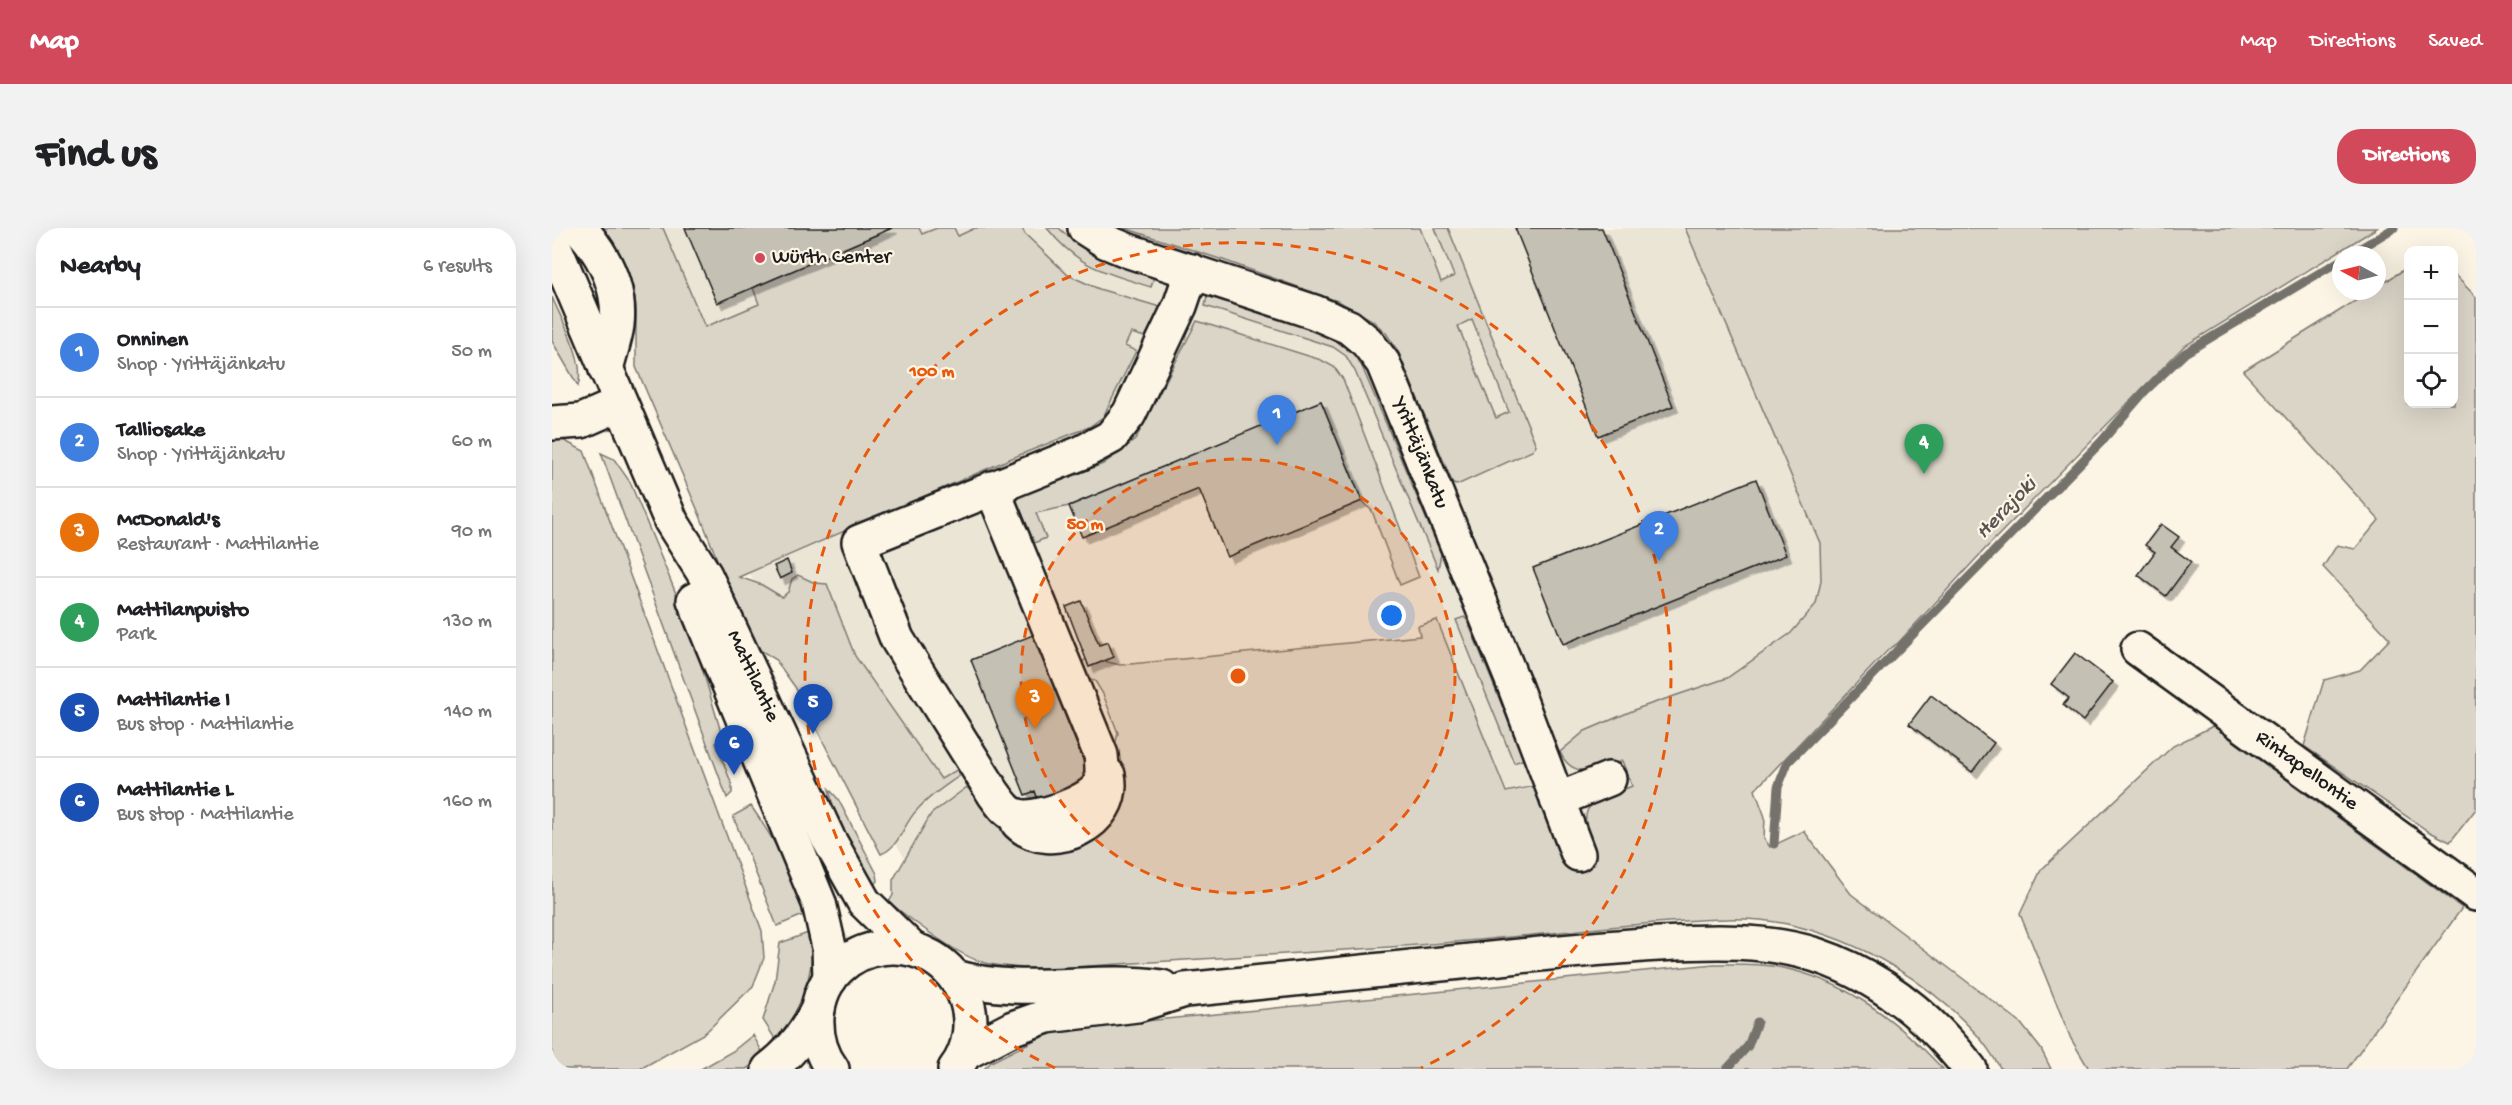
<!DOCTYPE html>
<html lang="en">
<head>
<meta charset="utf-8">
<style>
  body { margin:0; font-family:"Gochi Hand",sans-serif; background:#f2f2f2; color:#202124 }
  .controls { position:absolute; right:18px; top:18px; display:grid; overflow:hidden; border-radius:12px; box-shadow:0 6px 24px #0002 }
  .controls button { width:54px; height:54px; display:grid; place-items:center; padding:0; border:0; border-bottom:2px solid #e0e0e0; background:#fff; color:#202124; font:30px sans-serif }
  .compass { position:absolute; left:1780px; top:18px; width:54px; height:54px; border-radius:50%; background:#fff; box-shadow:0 6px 24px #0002; rotate:277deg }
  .you { position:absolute; left:840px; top:388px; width:21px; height:21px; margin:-15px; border:4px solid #fff; border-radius:50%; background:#1a73e8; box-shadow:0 0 0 9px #1a73e833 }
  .badge { display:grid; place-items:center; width:39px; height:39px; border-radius:50%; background:#d1495b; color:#fff; font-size:20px; font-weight:700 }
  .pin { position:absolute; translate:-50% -50px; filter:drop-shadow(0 2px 3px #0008) }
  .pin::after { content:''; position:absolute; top:32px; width:21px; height:18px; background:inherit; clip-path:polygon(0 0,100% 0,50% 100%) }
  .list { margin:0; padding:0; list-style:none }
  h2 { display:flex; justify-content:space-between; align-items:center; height:78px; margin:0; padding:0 24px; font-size:26px }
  h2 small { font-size:20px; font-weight:400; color:#757577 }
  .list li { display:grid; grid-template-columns:39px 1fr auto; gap:18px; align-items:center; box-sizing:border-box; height:90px; padding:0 24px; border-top:2px solid #e0e0e0 }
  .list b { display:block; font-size:22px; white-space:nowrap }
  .list p { margin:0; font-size:20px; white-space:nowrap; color:#757577 }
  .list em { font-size:20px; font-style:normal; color:#757577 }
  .icon { flex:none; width:33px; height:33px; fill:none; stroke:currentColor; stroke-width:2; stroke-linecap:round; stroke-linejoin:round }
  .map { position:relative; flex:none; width:1924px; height:841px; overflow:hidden; border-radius:24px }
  header { display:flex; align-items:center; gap:36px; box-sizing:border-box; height:84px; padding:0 30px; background:#d1495b; color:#fff }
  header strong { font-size:28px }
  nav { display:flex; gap:33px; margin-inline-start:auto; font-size:21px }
  .intro { display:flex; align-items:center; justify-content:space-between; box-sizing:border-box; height:144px; padding:0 36px }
  h1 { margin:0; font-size:42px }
  .button { padding:15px 27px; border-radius:24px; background:#d1495b; color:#fff; font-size:21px; font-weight:700 }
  main { display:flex; gap:36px; padding:0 36px }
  aside { flex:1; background:#fff; border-radius:24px; box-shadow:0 6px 24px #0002 }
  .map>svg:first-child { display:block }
  .built { fill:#ebe5d6 }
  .green { fill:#dbd5c8; stroke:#7c7872; stroke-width:1.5; fill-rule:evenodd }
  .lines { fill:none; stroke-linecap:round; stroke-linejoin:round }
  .stream { stroke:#75726c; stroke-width:9 }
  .building { fill:#c4c0b3; stroke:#1c1c1c; stroke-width:1.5; filter:url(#shadow) }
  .minor-casing { stroke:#1c1c1c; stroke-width:38 }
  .major-casing { stroke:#1c1c1c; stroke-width:38 }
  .minor { stroke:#fcf5e5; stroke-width:33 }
  .major { stroke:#fcf5e5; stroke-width:33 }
  .ring { fill:none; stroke:#e8590c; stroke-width:3; stroke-dasharray:10 8 }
  .poi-dot { fill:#d1495b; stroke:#fcf5e5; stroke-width:2 }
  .labels { text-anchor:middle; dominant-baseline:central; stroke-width:4.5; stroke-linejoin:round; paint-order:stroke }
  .poi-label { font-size:21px; fill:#1c1c1c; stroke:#fcf5e5; text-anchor:start }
  .street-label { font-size:21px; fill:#1c1c1c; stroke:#fcf5e5 }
  .water-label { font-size:22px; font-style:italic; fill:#575551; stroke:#fcf5e5 }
  .centre { fill:#e8590c; stroke:#fcf5e5; stroke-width:3 }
  .ring-label { font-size:18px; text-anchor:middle; font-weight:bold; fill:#e8590c; stroke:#fcf5e5; stroke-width:4.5; stroke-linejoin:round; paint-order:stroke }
</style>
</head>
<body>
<header>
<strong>Map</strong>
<nav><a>Map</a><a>Directions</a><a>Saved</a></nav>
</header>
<div class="intro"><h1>Find us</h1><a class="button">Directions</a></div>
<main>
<aside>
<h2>Nearby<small>6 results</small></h2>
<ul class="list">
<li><span class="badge" style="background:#3f7fe0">1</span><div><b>Onninen</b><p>Shop · Yrittäjänkatu</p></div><em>50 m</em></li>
<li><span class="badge" style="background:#3f7fe0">2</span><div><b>Talliosake</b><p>Shop · Yrittäjänkatu</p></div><em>60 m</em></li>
<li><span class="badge" style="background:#e8710a">3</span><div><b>McDonald's</b><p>Restaurant · Mattilantie</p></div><em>90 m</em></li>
<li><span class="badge" style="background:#2e9e5b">4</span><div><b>Mattilanpuisto</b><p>Park</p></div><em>130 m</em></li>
<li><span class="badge" style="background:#1a4fb4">5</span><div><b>Mattilantie I</b><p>Bus stop · Mattilantie</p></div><em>140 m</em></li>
<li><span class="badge" style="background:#1a4fb4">6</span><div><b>Mattilantie L</b><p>Bus stop · Mattilantie</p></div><em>160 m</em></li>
</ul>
</aside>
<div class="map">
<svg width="1924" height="841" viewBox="0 0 1924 841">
  <defs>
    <filter id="shadow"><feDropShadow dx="5.5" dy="5.5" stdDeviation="0" flood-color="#0004"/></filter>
  </defs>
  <rect width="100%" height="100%" fill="#fcf5e5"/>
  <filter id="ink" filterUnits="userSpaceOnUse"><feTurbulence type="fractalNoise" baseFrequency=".0167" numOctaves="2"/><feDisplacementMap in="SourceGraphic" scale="12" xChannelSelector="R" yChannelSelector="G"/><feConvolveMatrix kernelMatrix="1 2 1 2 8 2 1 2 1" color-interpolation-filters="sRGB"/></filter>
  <g filter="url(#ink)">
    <!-- built -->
    <path class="built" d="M54,0H1133L1268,315L1269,353L1264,376L1239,405L1175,450L1087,480L1090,671L383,681L231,425Z"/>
    <!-- green -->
    <path class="green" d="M41,0H111L153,99L207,76L201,60L340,0H367L370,6L385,0H402L406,8L423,0H470L473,6L516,47L547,61L608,79L593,109L579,105L573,118L584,123L551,189L537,199L460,230L187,349L210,357L230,369L236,364L240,351L246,347L263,355L275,356L303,428L389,551L408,540L410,546C395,557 378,567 365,582C351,596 348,619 329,626L243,459L223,431L208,422L183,377L149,290L84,139V79L81,59L67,28Z
      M495,0H507C537,31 562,37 602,49L599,59C552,44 527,40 495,0Z
      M572,0H868L889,54L902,48L883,0H896L984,217L980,223L905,257L901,256L846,123L834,105L820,92L788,74L671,32ZM920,91L957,184L944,190L906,98Z
      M1133,0H1825L1631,119L1434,320L1346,415L1337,421L1203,562L1213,589L1212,610L1218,619L1252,603L1299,666L1467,793L1489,821L1499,841H1449C1442,830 1435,818 1426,808C1377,753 1308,712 1235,696C1196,688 1156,691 1116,694C1056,698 997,706 937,711C795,724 651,730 509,740C483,740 456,741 430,734C405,727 358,691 337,674L341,667V652L379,586L415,559C429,579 443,594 463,608L561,526L566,505L551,466L543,453L532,451L528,436L534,431L537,439L552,433L568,437L868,408L866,398L885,392L954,564L982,558L1011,636L1041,626C1025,573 1034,577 1080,558L1070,533C1046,541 1021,553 1008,524L1033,503L1087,480L1175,450L1239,405L1264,376L1269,353L1268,315Z
      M1856,39V176H1902V46L1924,69V581L1898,614L1876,603L1752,518L1772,452L1808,442L1838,411L1771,339L1785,317L1803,321L1827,292L1691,143L1819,63H1825V59Z
      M655,68C700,82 771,98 806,129L889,326L886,341L803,143L794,128L781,119L653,78Z
      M0,69C10,93 34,133 26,158L0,113Z
      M645,93L769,132L782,139L791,151L867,349L848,357L820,283L810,273L769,173L517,278L484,285L494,310L482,315L465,273L468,266L551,236L583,212Z
      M9,211L32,223L210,703L212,730L201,758L153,805L88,841H0V212Z
      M49,225L62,231L78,254L139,402L171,511L164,515L180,557V565L175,570Z
      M912,389L915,392L972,531L962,535L904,392Z
      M1661,498L1910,680L1795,841H1537L1519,811L1468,686L1489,642L1621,518Z
      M277,561L286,571L325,646L326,653L320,659L288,610Z
      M199,578C223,612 240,646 256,685L225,698L181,588Z
      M259,704C265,742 248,783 225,814L211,792L223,753L228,715Z
      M1162,736C1183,736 1205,735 1226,739C1293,751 1346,793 1391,841H432L439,834L503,802L524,800Z
      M201,807L213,829L194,841H149L181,823Z"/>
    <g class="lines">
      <!-- stream -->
      <path class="stream" d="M1797,27L1842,0
        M1222,616L1226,559L1236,534L1548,215L1593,163L1633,125L1789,32
        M1175,841L1196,818L1205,794"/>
    </g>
    <!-- building -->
    <path class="building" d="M133,0H340L165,75Z
      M963,0H1050L1121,178L1046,208Z
      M769,173L810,273L675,329L647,261L530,309L517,278Z
      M1204,251L1234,327L1011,416L981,340Z
      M1609,296L1627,309L1619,319L1639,334L1614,368L1586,347L1603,324L1593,317Z
      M235,332L240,345L228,351L222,338Z
      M529,373L547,417L556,414L562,429L537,439L514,379Z
      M481,407L536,544L531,546L535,556L487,575L483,563L473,567L419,432Z
      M1523,425L1561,454L1531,493L1511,477L1517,470L1499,456Z
      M1379,467L1442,515L1420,544L1357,496Z"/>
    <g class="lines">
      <!-- minor casing -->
      <g class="minor-casing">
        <g id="minor">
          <path d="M28,0C52,27 69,60 65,97C63,112 57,128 54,142"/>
          <path id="s1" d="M533,0L555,14L577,23L762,84L797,99L815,114L831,135L961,454L1026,626"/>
          <path id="s2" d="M0,13L119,293L153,347L276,610L312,674L360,721"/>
          <path d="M0,195L29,193L68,176"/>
          <path d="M440,260L549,527C550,538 552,550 546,559C536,575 484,593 466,588C454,585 449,575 442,566L345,411L307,314L529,225L559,209L577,186L628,78L640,43"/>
          <path d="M142,372L267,675L277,719L278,751"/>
          <path id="s3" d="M1586,421L1924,666"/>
          <path d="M1005,572L1057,551"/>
          <path d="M466,595C498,626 566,596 556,547"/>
          <path d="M217,841C239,825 254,805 266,781"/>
          <path d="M280,841C269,826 264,808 265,789C271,706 386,693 414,771C422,794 418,822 403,841"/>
        </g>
      </g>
      <!-- major casing -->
      <g class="major-casing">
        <path id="major" d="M403,749C471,769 541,749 610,759
          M413,825L461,800L495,788L585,777L633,762C741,751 849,740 958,729C1007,724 1057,719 1107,716C1159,713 1213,711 1264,727C1327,748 1378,789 1418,841"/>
      </g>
      <!-- minor -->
      <use href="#minor" class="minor"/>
      <!-- major -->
      <use href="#major" class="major"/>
    </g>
  </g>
  <!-- distance rings -->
  <circle cx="686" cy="448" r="217" fill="#e8590c" fill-opacity=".12"/>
  <g class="ring">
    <circle cx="686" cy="448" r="217"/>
    <path d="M503 840A433 433 0 1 1 869 840"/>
  </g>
  <!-- markers -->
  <circle class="poi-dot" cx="208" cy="30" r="6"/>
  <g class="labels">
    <!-- poi labels -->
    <g class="poi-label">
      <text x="220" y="30">Würth Center</text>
    </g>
    <!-- street labels -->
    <g class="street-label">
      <text stroke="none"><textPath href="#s1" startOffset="430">Yrittäjänkatu</textPath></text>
      <text stroke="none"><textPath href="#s2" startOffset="480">Mattilantie</textPath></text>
      <text stroke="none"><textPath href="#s3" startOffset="208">Rintapellontie</textPath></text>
    </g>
    <!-- water labels -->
    <g class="water-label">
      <text transform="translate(1455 281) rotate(-46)">Herajoki</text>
    </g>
  </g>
  <circle cx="686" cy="448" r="9" class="centre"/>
  <g class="ring-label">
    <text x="380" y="148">100 m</text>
    <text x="533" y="301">50 m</text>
  </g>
</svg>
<div class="controls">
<button>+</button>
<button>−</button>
<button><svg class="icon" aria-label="locate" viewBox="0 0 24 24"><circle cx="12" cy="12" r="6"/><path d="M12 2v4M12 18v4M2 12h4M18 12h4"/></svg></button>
</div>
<svg class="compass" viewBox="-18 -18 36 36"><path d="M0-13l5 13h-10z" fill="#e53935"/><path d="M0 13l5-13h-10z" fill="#757577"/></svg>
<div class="you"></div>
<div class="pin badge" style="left:725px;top:217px;background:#3f7fe0">1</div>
<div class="pin badge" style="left:1107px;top:333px;background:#3f7fe0">2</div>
<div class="pin badge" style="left:483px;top:501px;background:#e8710a">3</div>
<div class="pin badge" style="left:1372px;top:246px;background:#2e9e5b">4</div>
<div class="pin badge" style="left:261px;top:506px;background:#1a4fb4">5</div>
<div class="pin badge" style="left:182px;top:547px;background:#1a4fb4">6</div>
</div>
</main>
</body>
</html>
